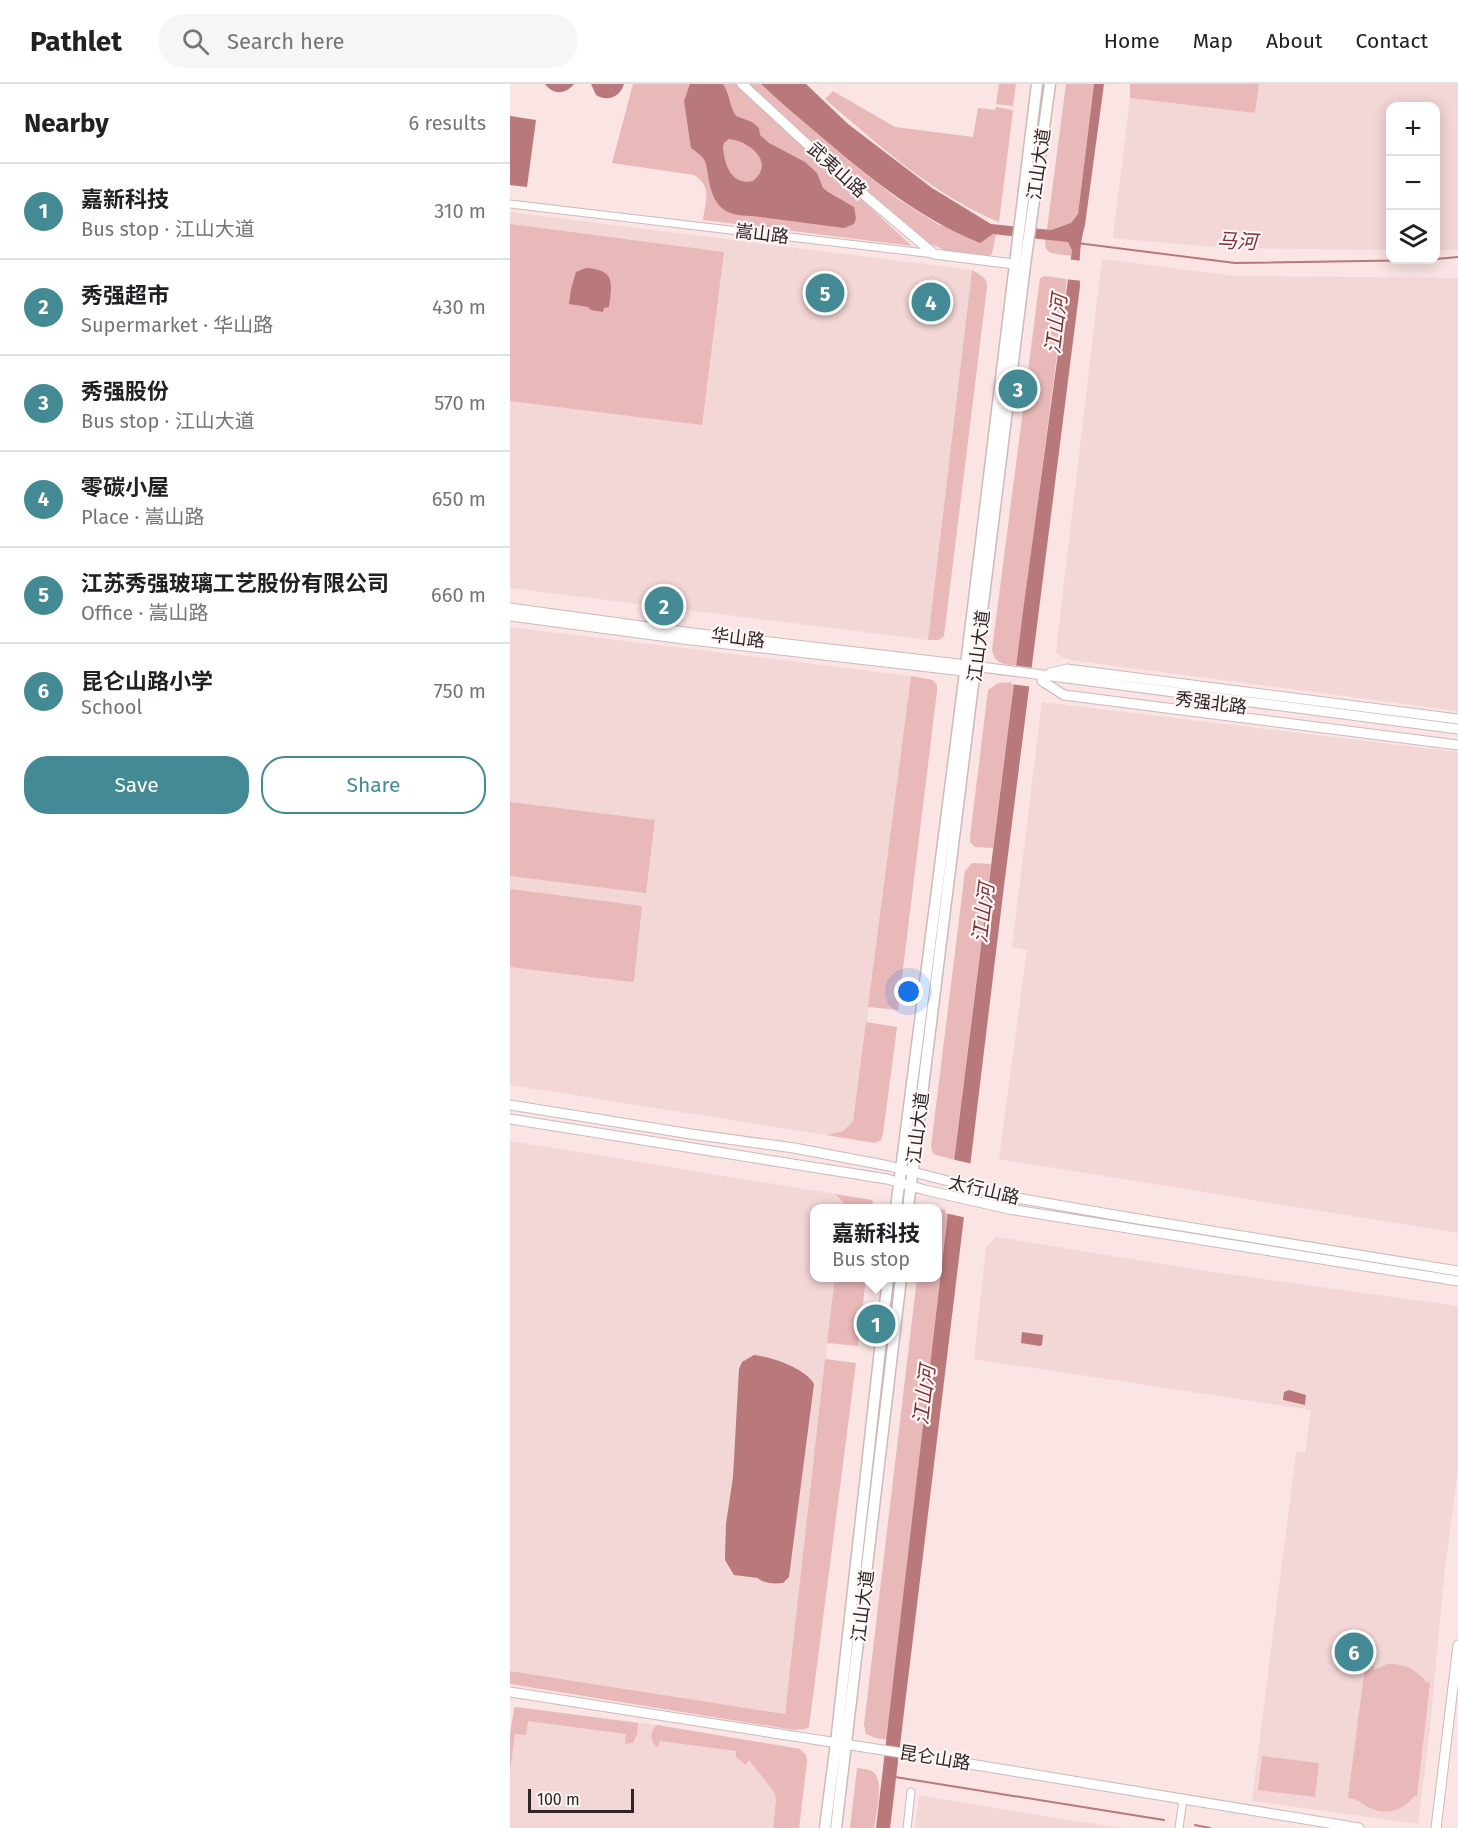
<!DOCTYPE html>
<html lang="en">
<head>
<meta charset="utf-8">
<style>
  body { margin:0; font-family:"Fira Sans","Noto Sans SC",sans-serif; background:#f6f6f6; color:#202124 }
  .controls { position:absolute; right:18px; top:18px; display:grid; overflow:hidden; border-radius:12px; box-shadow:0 3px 15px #0003 }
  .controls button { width:54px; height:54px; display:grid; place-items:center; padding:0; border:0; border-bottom:2px solid #e0e0e0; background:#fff; color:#202124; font:30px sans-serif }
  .scale { position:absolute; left:18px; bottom:15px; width:106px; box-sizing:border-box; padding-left:6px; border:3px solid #2e2626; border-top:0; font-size:16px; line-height:21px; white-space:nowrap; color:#2e2626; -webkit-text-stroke:4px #fef5f5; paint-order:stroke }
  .you { position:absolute; left:399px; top:908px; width:21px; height:21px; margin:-15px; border:4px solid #fff; border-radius:50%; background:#1a73e8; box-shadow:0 0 0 9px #1a73e833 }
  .badge { display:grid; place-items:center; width:39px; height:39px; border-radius:50%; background:#448a94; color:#fff; font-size:20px; font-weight:700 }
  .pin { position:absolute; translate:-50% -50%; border:3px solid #fff; box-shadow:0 2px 6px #0006 }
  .popup { position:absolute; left:300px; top:1120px; width:132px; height:78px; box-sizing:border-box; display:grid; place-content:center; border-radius:12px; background:#fff; filter:drop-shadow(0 2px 4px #0005); font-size:20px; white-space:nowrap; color:#757577 }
  .popup b { font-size:22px; color:#202124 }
  .popup::after { content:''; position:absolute; left:50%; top:100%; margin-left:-12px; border:12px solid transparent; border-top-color:#fff }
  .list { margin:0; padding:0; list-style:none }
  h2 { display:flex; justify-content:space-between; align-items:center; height:78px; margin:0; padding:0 24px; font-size:26px }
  h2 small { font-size:20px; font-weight:400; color:#757577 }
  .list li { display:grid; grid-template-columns:39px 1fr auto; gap:18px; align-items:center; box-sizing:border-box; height:96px; padding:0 24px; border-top:2px solid #e0e0e0 }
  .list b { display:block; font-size:22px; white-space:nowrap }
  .list p { margin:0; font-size:20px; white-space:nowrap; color:#757577 }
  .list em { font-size:20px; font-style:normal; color:#757577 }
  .actions { display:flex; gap:12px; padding:18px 24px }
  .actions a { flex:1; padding:14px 0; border:2px solid #448a94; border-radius:24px; text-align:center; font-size:21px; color:#448a94 }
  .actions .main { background:#448a94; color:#fff }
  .icon { flex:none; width:33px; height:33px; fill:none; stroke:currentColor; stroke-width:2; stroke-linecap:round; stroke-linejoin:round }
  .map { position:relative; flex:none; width:948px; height:1744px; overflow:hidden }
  header { display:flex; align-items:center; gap:36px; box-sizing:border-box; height:84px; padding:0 30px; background:#fff; border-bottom:2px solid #e0e0e0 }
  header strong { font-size:28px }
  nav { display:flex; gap:33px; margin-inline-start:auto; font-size:21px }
  .search { width:420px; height:54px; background:#f6f6f6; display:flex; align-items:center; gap:15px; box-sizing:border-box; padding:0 21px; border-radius:33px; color:#757577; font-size:22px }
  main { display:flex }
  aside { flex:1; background:#fff }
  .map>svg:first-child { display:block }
  .built { fill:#f3d6d6 }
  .green { fill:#e9b9b9 }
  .water { fill:#b9787a; fill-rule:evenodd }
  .pier { fill:#fae4e4 }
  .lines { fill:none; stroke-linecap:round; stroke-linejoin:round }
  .stream { stroke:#b9787a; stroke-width:2 }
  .minor-casing { stroke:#ceb9b9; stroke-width:9 }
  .tertiary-casing { stroke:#ceb9b9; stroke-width:11 }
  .secondary-casing { stroke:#ceb9b9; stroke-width:13 }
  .minor { stroke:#fff; stroke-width:7 }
  .tertiary { stroke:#fff; stroke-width:9 }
  .secondary { stroke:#fff; stroke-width:10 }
  .labels { text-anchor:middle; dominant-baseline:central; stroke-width:4.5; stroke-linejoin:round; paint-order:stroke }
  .street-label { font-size:18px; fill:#2e2626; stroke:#fef5f5 }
  .water-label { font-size:20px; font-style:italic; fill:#813038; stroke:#fef5f5 }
</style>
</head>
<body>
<header>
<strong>Pathlet</strong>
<div class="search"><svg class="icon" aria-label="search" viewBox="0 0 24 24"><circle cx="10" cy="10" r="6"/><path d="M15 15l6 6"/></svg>Search here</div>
<nav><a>Home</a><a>Map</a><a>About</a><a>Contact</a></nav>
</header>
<main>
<aside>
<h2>Nearby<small>6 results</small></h2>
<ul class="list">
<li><span class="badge">1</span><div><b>嘉新科技</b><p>Bus stop · 江山大道</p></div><em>310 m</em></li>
<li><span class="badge">2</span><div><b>秀强超市</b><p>Supermarket · 华山路</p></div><em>430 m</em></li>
<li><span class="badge">3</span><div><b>秀强股份</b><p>Bus stop · 江山大道</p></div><em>570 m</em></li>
<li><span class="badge">4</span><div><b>零碳小屋</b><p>Place · 嵩山路</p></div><em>650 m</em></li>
<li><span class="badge">5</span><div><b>江苏秀强玻璃工艺股份有限公司</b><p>Office · 嵩山路</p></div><em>660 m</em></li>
<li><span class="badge">6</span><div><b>昆仑山路小学</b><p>School</p></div><em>750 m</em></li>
</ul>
<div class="actions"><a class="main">Save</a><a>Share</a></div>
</aside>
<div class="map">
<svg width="948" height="1744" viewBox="0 0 948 1744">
  <rect width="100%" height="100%" fill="#fae4e4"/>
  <!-- built -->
  <path class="built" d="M749,0H948V166H926V22H880V166L715,164L603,154L620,14L745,29Z
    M0,128L462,186L418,556L0,504Z
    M592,175L724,192L948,194V627L560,576L552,573L546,568Z
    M0,543L401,592L370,840L343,1037L333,1047L316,1051L0,1001Z
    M532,618L948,668V1149L489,1075L517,866L502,863Z
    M0,1057L325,1110L333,1118L332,1124H304V1194H325L275,1630L0,1587Z
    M486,1153L688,1186L948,1222V1384L935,1484L919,1653L908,1740L742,1717L786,1368L795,1369L801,1326L464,1275L476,1163Z
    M6,1623L147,1641L290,1665L296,1671L297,1677L289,1744H0V1651L4,1625Z
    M409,1711L507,1728L613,1744H405Z"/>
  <!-- green -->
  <path class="green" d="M123,0H226L402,162L193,136C195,117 203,103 184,91L102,79Z
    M237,0H251L346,82L385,113L429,141L486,150L482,169L479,173L439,168L421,160L309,69Z
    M489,0H506L503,22L486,20Z
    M556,0H584L568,130L561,172L541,169L536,165L535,160Z
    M620,0H749L745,29L620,14Z
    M323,7L385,43L463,53L468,24L485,26L486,23L502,26L503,27L489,138C423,111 369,61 315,15Z
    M0,140L214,168L192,341L0,317Z
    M462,186C470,191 477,193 477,203L434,552L429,556H418Z
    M535,192L557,195L506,582C494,580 485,580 482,566L530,194Z
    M401,592L423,596L427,601V607L388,926L358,923Z
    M504,598L483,764L465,763L460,758V753L478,606L488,599Z
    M0,718L145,736L136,809L0,792Z
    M462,779L481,780L444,1076L423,1070L421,1062L455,787Z
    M0,805L132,822L124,896L122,898L0,883Z
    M356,938L387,943L373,1050L371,1056L365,1059L316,1051L333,1047L343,1037Z
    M325,1110L362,1116L364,1124H332L333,1118Z
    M428,1125L438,1126L377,1656L366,1654L356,1650L354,1641L407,1194H428Z
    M325,1194H356L348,1262L317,1259Z
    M315,1275L346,1279L299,1643L295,1645L284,1646L0,1600V1587L275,1630Z
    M877,1580C894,1579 906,1585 916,1598L920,1599L907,1712H904C894,1726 877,1732 860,1724C849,1719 852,1716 838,1714L855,1582H864V1586Z
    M6,1623L128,1639L127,1650L123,1659L115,1660L116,1650L18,1637L16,1651L5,1650L0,1688V1651L4,1625Z
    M147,1641L290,1665L296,1671L297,1677L289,1744H263L266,1716L265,1709L239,1676L235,1681L226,1673V1667L150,1657L148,1664C140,1658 139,1648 147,1641Z
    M752,1672L809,1679L805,1713L748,1706Z
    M347,1684C352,1685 358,1685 362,1687C375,1694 366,1731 364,1744H340Z"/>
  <!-- water -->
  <path class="water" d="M35,0H64C55,11 43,11 35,0Z
    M81,0H114C110,13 98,18 86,11Z
    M180,0H213C220,10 219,22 226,32L242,38L249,44L250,51L259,59L295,78L307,89L313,104L318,108L344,123L346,134L344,140L334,144L242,132C212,132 203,121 198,92C197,86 197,79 193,74C190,70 185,67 181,64L174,17ZM219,55C239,57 266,78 243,97C221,102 214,80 213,62L214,59Z
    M251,0H296L338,40L422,104L481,140L541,146L561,139L568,130L584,0H594L575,141C569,162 569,180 570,202L494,802L380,1744H366L443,1085L513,527L562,166L558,158L483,150L470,159C408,134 357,92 307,49C288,33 269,17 251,0Z
    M0,32L26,36L17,103L0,101Z
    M76,184C106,186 102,199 99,223L94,224L93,228L81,226L78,223L59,220L61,205L66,188Z
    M512,1248L533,1251L532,1261L530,1262L511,1259Z
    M244,1271C261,1273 295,1284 304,1300L279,1493L273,1499C265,1500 254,1500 248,1494L224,1491L215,1476V1471L216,1440L223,1393L229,1285L232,1278Z
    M779,1306L796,1311L795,1321L773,1316L774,1308Z"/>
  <!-- pier -->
  <path class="pier" d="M557,175L572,177L573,197L554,195Z
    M503,581L525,584L523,603L501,600Z
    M441,1075L463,1080L457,1134L435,1129Z"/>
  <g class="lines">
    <!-- stream -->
    <path class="stream" d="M567,159L725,179L917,176
      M926,175L948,173
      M385,1693L654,1736
      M685,1741L700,1744"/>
    <!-- minor casing -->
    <g class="minor-casing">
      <path id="minor" d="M0,120L424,170
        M397,1744L401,1708
        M669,1744L673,1715"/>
    </g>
    <!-- tertiary casing -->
    <g class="tertiary-casing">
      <path id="tertiary" d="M232,0L325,86L424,170L504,180
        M0,524L182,549L440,579L948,645
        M0,532L181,556L462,588
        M540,589L557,585L948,635
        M532,597L554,611L948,661
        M0,1021L181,1050L284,1064L379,1082L501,1113L622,1134L948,1187
        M0,1035L377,1095L415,1106L499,1125L948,1197
        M0,1608L405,1671L849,1744
        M926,1744L948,1561"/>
    </g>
    <!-- secondary casing -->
    <g class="secondary-casing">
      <path id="secondary" d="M386,1124L456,581L527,0
        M398,1124L515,181L540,0
        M315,1744L326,1659L378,1194
        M326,1744L391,1194"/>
    </g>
    <!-- minor -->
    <use href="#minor" class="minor"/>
    <!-- tertiary -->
    <use href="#tertiary" class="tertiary"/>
    <!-- secondary -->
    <use href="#secondary" class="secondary"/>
  </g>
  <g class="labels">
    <!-- street labels -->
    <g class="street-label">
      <text transform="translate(529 80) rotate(-82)">江山大道</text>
      <text transform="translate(327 86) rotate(42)">武夷山路</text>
      <text transform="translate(252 150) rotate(7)">嵩山路</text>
      <text transform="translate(228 554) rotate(7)">华山路</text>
      <text transform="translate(469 562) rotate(-83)">江山大道</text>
      <text transform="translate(701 619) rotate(7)">秀强北路</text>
      <text transform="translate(408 1044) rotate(-83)">江山大道</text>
      <text transform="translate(474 1106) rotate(13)">太行山路</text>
      <text transform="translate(353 1522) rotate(-83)">江山大道</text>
      <text transform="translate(425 1674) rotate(9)">昆仑山路</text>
    </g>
    <!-- water labels -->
    <g class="water-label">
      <text transform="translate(727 157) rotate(3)">马河</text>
      <text transform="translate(546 240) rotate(-83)">江山河</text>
      <text transform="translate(473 829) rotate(-83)">江山河</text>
      <text transform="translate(414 1311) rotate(-83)">江山河</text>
    </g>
  </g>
</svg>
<div class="controls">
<button>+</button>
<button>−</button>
<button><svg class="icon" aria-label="layers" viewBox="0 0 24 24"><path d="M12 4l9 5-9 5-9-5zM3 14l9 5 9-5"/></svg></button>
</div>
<div class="scale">100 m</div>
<div class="you"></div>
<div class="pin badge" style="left:366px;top:1240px">1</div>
<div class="popup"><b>嘉新科技</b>Bus stop</div>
<div class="pin badge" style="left:154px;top:522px">2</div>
<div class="pin badge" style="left:508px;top:305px">3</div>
<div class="pin badge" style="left:421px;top:218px">4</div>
<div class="pin badge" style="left:315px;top:209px">5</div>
<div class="pin badge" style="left:844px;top:1568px">6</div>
</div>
</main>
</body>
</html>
